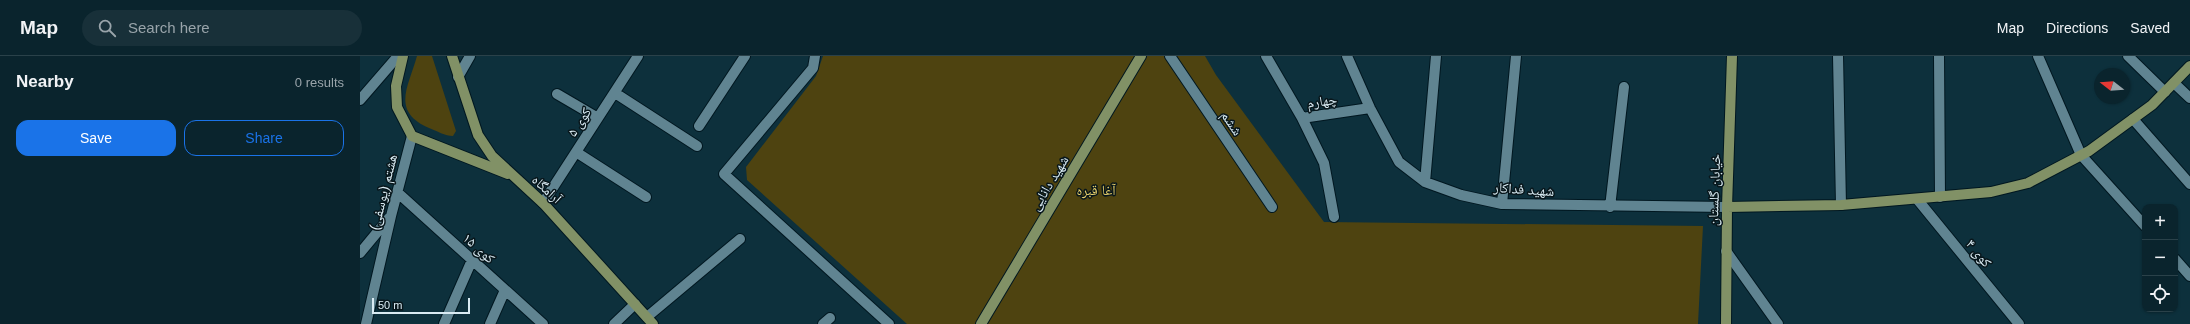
<!DOCTYPE html>
<html lang="en">
<head>
<meta charset="utf-8">
<style>
  body { margin:0; font-family:Helvetica,"Noto Naskh Arabic",sans-serif; background:#183039; color:#f1f3f6 }
  .controls { position:absolute; right:12px; bottom:12px; display:grid; overflow:hidden; border-radius:8px; box-shadow:0 1px 3px #0004 }
  .controls button { width:36px; height:36px; display:grid; place-items:center; padding:0; border:0; border-bottom:1px solid #2a4149; background:#0a242d; color:#f1f3f6; font:20px sans-serif }
  .compass { position:absolute; left:1734px; top:12px; width:36px; height:36px; border-radius:50%; background:#0a242d; box-shadow:0 1px 3px #0004; rotate:287deg }
  .scale { position:absolute; left:12px; bottom:10px; width:98px; box-sizing:border-box; padding-left:4px; border:2px solid #d9ebf3; border-top:0; font-size:11px; line-height:14px; white-space:nowrap; color:#d9ebf3; -webkit-text-stroke:3px #08161b; paint-order:stroke }
  .list { margin:0; padding:0; list-style:none }
  h2 { display:flex; justify-content:space-between; align-items:center; height:52px; margin:0; padding:0 16px; font-size:17px }
  h2 small { font-size:13px; font-weight:400; color:#99a4aa }
  .actions { display:flex; gap:8px; padding:12px 16px }
  .actions a { flex:1; padding:9px 0; border:1px solid #1a73e8; border-radius:12px; text-align:center; font-size:14px; color:#1a73e8 }
  .actions .main { background:#1a73e8; color:#fff }
  .icon { flex:none; width:22px; height:22px; fill:none; stroke:currentColor; stroke-width:2; stroke-linecap:round; stroke-linejoin:round }
  .map { position:relative; flex:none; width:1830px; height:268px; overflow:hidden }
  header { display:flex; align-items:center; gap:24px; box-sizing:border-box; height:56px; padding:0 20px; background:#0a242d; border-bottom:1px solid #2a4149 }
  header strong { font-size:19px }
  nav { display:flex; gap:22px; margin-inline-start:auto; font-size:14px }
  .search { width:280px; height:36px; background:#183039; display:flex; align-items:center; gap:10px; box-sizing:border-box; padding:0 14px; border-radius:22px; color:#99a4aa; font-size:15px }
  main { display:flex }
  aside { flex:1; background:#0a242d }
  .map>svg:first-child { display:block }
  .green { fill:#4e4310 }
  .lines { fill:none; stroke-linecap:round; stroke-linejoin:round }
  .street-casing { stroke:#001720; stroke-width:12 }
  .secondary-casing { stroke:#001720; stroke-width:12 }
  .street { stroke:#608491; stroke-width:10 }
  .secondary { stroke:#819166; stroke-width:10 }
  .labels { text-anchor:middle; dominant-baseline:central; stroke-width:3; stroke-linejoin:round; paint-order:stroke }
  .street-label { font-size:14px; fill:#d9ebf3; stroke:#08161b }
  .park-label { font-size:14px; fill:#e9d16b; stroke:#08161b }
</style>
</head>
<body>
<header>
<strong>Map</strong>
<div class="search"><svg class="icon" aria-label="search" viewBox="0 0 24 24"><circle cx="10" cy="10" r="6"/><path d="M15 15l6 6"/></svg>Search here</div>
<nav><a>Map</a><a>Directions</a><a>Saved</a></nav>
</header>
<main>
<aside>
<h2>Nearby<small>0 results</small></h2>
<ul class="list">
</ul>
<div class="actions"><a class="main">Save</a><a>Share</a></div>
</aside>
<div class="map">
<svg width="1830" height="268" viewBox="0 0 1830 268">
  <rect width="100%" height="100%" fill="#0d303c"/>
  <!-- green -->
  <path class="green" d="M57,0H72L96,75L93,80C85,80 77,75 69,72C31,55 48,32 57,0Z
    M463,0H845L856,19L964,166L1343,170L1338,268H547L387,124L386,111L456,20Z"/>
  <g class="lines">
    <!-- street casing -->
    <g class="street-casing">
      <path id="street" d="M455,0L453,12L364,118L529,268
        M810,0L912,151
        M906,0L942,62L1010,52
        M987,0L1010,52L1039,106L1065,126L1101,139L1142,148L1367,151
        M1478,0L1481,149
        M1579,0L1580,141
        M1678,0L1721,99L1785,170
        M1768,0L1805,36
        M98,21L110,0
        M1814,27L1830,42
        M255,37L337,90
        M197,38L238,62
        M0,44L38,0
        M942,62L964,107L974,161
        M1773,63L1830,128
        M339,70L385,0
        M216,96L286,141
        M1065,126L1076,0
        M37,136L183,268
        M1557,143L1659,268
        M183,147L278,0
        M1142,148L1156,0
        M1250,151L1264,31
        M1366,195L1418,268
        M0,197L29,162
        M1815,203L1830,220
        M287,261L380,183
        M6,268L31,160L52,80
        M84,268L112,204
        M130,268L145,234
        M254,268L275,248
        M463,268L470,262"/>
    </g>
    <!-- secondary casing -->
    <g class="secondary-casing">
      <path id="secondary" d="M43,0L36,30L37,51L52,80L148,118
        M92,0L118,79L132,100L183,147L293,268
        M1367,151L1481,149L1631,136L1668,127L1729,95L1792,49L1830,10
        M621,268L781,0
        M1366,268L1367,151L1372,0"/>
    </g>
    <!-- street -->
    <use href="#street" class="street"/>
    <!-- secondary -->
    <use href="#secondary" class="secondary"/>
  </g>
  <g class="labels">
    <!-- street labels -->
    <g class="street-label">
      <text transform="translate(962 45) rotate(-8)">چهارم</text>
      <text transform="translate(219 66) rotate(-57)">کوی ۵</text>
      <text transform="translate(872 67) rotate(56)">ششم</text>
      <text transform="translate(689 127) rotate(-59)">شهید دانایی</text>
      <text transform="translate(187 133) rotate(43)">آرامگاه</text>
      <text transform="translate(1164 133) rotate(4)">شهید فداکار</text>
      <text transform="translate(1354 134) rotate(-88)">خیابان گلستان</text>
      <text transform="translate(23 136) rotate(-76)">هشتم (یوسفی)</text>
      <text transform="translate(119 192) rotate(42)">کوی ۱۵</text>
      <text transform="translate(1619 197) rotate(51)">کوی ۴</text>
    </g>
    <!-- park labels -->
    <g class="park-label">
      <text x="736" y="134">آغا قبره</text>
    </g>
  </g>
</svg>
<div class="controls">
<button>+</button>
<button>−</button>
<button><svg class="icon" aria-label="locate" viewBox="0 0 24 24"><circle cx="12" cy="12" r="6"/><path d="M12 2v4M12 18v4M2 12h4M18 12h4"/></svg></button>
</div>
<svg class="compass" viewBox="-18 -18 36 36"><path d="M0-13l5 13h-10z" fill="#e53935"/><path d="M0 13l5-13h-10z" fill="#99a4aa"/></svg>
<div class="scale">50 m</div>
</div>
</main>
</body>
</html>
